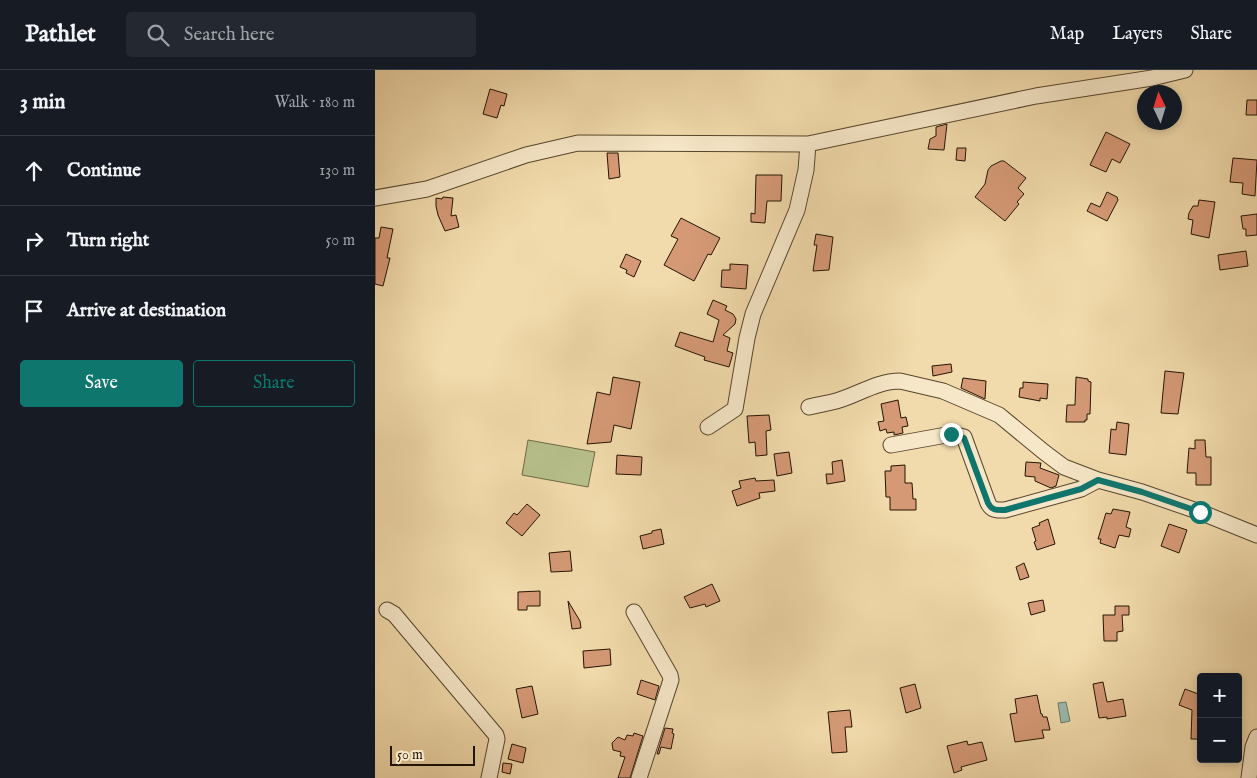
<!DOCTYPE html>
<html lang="en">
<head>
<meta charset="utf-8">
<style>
  body { margin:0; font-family:"IM FELL English",serif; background:#242831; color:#f1f3f6 }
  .controls { position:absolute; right:15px; bottom:15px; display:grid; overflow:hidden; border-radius:5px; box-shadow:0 2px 8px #0003 }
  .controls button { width:45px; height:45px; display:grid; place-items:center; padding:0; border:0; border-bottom:1px solid #363941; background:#171b24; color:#f1f3f6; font:25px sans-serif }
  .compass { position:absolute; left:762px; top:15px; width:45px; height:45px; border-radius:50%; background:#171b24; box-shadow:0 2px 8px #0003; rotate:356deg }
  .scale { position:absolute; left:15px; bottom:12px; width:85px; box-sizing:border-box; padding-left:5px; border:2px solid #241403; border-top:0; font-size:14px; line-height:18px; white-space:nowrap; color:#241403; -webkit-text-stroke:4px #f6e7c8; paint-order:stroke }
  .stop { position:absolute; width:15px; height:15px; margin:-11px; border:4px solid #0f766e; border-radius:50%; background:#fff }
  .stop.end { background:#0f766e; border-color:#fff; box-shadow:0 1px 5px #0008 }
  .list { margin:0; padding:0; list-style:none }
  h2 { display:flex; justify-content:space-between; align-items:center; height:65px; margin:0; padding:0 20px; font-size:21px }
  h2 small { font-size:16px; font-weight:400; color:#9ea1a6 }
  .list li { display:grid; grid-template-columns:32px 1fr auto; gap:15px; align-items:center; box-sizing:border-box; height:70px; padding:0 20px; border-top:1px solid #363941 }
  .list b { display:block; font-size:19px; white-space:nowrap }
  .list em { font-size:16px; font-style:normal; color:#9ea1a6 }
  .actions { display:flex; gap:10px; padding:15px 20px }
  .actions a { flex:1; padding:11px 0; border:1px solid #0f766e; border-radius:5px; text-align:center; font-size:18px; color:#0f766e }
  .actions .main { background:#0f766e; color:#fff }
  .icon { flex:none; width:28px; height:28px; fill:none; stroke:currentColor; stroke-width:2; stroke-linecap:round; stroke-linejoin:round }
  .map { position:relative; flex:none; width:882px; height:708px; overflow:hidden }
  header { display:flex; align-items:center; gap:30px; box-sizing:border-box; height:70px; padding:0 25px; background:#171b24; border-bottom:1px solid #363941 }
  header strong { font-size:24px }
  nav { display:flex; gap:28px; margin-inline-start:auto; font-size:18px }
  .search { width:350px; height:45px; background:#242831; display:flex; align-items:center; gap:12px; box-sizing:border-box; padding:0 18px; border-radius:5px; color:#9ea1a6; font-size:19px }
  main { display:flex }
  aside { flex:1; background:#171b24 }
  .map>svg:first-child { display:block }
  .park { fill:#b7c08b; stroke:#6e6a47 }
  .water { fill:#9bbaad; stroke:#6b7869 }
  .building { fill:#d59976; stroke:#241403 }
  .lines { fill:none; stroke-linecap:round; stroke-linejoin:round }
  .minor-casing { stroke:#57462d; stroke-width:17 }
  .minor { stroke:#f6e7c8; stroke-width:15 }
  .route { stroke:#0f766e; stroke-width:6 }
</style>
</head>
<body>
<header>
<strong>Pathlet</strong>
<div class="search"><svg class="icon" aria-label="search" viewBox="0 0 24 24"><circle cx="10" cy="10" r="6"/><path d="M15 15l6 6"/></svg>Search here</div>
<nav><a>Map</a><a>Layers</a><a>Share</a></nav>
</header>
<main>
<aside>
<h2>3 min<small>Walk · 180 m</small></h2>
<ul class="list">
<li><svg class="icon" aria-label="ahead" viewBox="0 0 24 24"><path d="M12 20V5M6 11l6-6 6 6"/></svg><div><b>Continue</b></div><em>130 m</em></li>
<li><svg class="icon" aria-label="right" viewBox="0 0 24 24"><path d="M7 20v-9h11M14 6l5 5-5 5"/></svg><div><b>Turn right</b></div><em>50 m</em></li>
<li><svg class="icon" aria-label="arrive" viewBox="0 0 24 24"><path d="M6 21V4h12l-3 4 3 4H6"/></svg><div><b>Arrive at destination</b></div></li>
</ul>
<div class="actions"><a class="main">Save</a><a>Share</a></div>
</aside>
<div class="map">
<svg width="882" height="708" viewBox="0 0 882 708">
  <rect width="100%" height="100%" fill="#f1daab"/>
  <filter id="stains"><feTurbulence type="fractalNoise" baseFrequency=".004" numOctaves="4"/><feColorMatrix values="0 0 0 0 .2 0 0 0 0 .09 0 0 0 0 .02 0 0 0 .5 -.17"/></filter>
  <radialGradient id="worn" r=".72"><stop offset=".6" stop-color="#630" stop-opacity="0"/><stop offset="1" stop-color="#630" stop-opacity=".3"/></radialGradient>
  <!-- park -->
  <path class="park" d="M153,370L220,382L213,417L147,405Z"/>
  <!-- water -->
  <path class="water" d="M691,632L695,651L686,653L683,633Z"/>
  <!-- building -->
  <path class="building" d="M115,19L132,24L129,36L126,35L122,48L108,44Z
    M872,30H882V45H871Z
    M572,54L569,80L553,79L555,69L561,66V57Z
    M731,62L755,74L745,93L737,89L731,102L715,95Z
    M582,78H591L590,91L581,90Z
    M232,83H243L245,107L234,109Z
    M858,88L882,90L880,126L867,124L868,113L855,112Z
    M626,91H629L651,108L643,118L649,124L642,132L644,134L630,151L600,127L610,114L613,100L616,96Z
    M381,105H407L406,131H392L390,153L376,152V143L380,144Z
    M732,122L742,127L743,130L732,151L712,141L716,133L725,137Z
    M68,127L78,128L76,146L81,145L84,157L70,161L63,145L61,136V128L67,129Z
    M824,130L840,132L834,168L816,164L818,150L813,149L814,143L818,136H823Z
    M882,144V165L871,166V159H868L866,146Z
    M306,148L345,168L336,185L333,184L319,211L289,195L303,169L296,166Z
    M6,157L18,159L12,188H15L8,216L0,214V168H4Z
    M441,164L458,167L454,200L438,201L442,175H439Z
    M871,181L873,196L845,200L843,185Z
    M251,184L266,191L259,207L251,203L252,200L245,197Z
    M355,194L373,195L371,219L346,217L347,200H355Z
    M338,230L352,236L350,240L358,244L361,249L360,254L348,265L355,268L352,281L358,283L354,297L329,290L330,287L300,276L305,262L338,272L344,250L332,244Z
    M576,294L577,302L558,306L557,296Z
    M790,301L809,303L803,344L786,343Z
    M238,307L265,312L256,359L239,355L236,372L212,374L222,322L235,325Z
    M701,307L713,309V311L716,312L715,344H712V350H710V352H691L692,335H700Z
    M588,308L611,311L610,329L586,318Z
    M648,312L673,314L672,329L665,328V331L644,327L645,318H648Z
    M523,330L526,348L531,347L533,356L527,357L528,363L519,365V362L512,363L511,359L505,361L503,352L509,351L506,334Z
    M394,345L396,360L391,361L392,385L381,386L380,372L374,373L372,346Z
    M742,352L754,354L751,385L734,383L736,359L741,360Z
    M820,370H830L831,387H836V415H821V403H812L814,378L820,379Z
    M414,382L417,403L402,406L399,384Z
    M242,385L267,387L266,405L241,404Z
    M467,390L470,411L452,414L451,404H458L457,392Z
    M651,392L666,393L665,398L684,405L681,416L676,418L660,411V407L650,406Z
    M530,395V413H537L538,429H541V440H515V427H511L510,401H516V396Z
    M380,408L381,411L399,410L400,421L384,423L385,428L362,436L357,421L366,418L364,411Z
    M152,434L165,445L147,466L131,453L139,443L142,445Z
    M738,439L755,442L751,457L756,459L754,467L744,465L740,478L725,473L726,469H723L731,443L736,444Z
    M673,449L680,474L662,480L659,472L661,471L657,458L665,455L664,453Z
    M794,454L812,460L804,483L786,476Z
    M286,459L289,474L268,479L265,466L277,463V461Z
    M195,481L197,501L176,502L174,483Z
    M649,493L654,507L645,510L641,497Z
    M337,514L345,531L331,537L330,534L315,538L309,527Z
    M165,521V536H152V540H143V522Z
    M668,530L670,541L656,545L653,533Z
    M193,531L205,551L206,558L197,559Z
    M740,536H754V545H747L748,561L742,562V571H729L728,545H740Z
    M235,579L236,595L209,598L208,581Z
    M266,610L284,616L280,630L262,624Z
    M728,612L732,632L748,629L751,646L732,649V647L724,648L718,614Z
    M540,614L546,638L531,643L525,618Z
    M157,616L163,644L147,648L141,619Z
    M810,619L826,625V669H816L817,640L804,635Z
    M662,625L666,644H667L668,647H672L675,660H667L669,668L640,672L635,644L642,643L640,629Z
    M475,640L477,657H470L472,682L457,683L453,642Z
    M290,658L298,659L297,663L299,664L296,679L286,677L284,684H282Z
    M259,663L268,666L255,708H243L250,687L245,686L246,682L238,680L237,673L243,667L250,670L252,665L258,666Z
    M592,671L593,675L607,672L612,690L586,697L587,700L579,703L572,676Z
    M137,674L151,678L148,693L133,689Z
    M128,693L137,694L135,704L127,702Z"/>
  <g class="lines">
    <!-- minor casing -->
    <g class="minor-casing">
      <path id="minor" d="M0,128L52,119L151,85L203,73L433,74L661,26L777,8L810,0
        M434,337C441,335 449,334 457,332C480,327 500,311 525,311L568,321L624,345L669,382L689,397L723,410L767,422L825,442L882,465
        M333,357L360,339L372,268L378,244L422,140L431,100L433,74
        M516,375L577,364L589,367L613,433C617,441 622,440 630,440L706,419L723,410
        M12,540L19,544L121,665L122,669L114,708
        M259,542L295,605L296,610L264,708
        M874,708L878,677L882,667"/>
    </g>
    <!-- minor -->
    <use href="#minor" class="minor"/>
  </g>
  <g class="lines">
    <!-- route -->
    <path class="route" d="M576,364L589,368L613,433C617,441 622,440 630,440L706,419L723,410L767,422L825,442"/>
  </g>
  <rect width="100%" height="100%" filter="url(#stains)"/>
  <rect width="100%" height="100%" fill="url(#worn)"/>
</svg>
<div class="controls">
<button>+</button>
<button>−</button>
</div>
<svg class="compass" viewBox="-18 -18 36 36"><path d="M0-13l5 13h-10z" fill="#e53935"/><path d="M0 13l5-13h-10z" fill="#9ea1a6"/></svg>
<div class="scale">50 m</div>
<div class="stop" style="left:825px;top:442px"></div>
<div class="stop end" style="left:576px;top:364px"></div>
</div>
</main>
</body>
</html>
